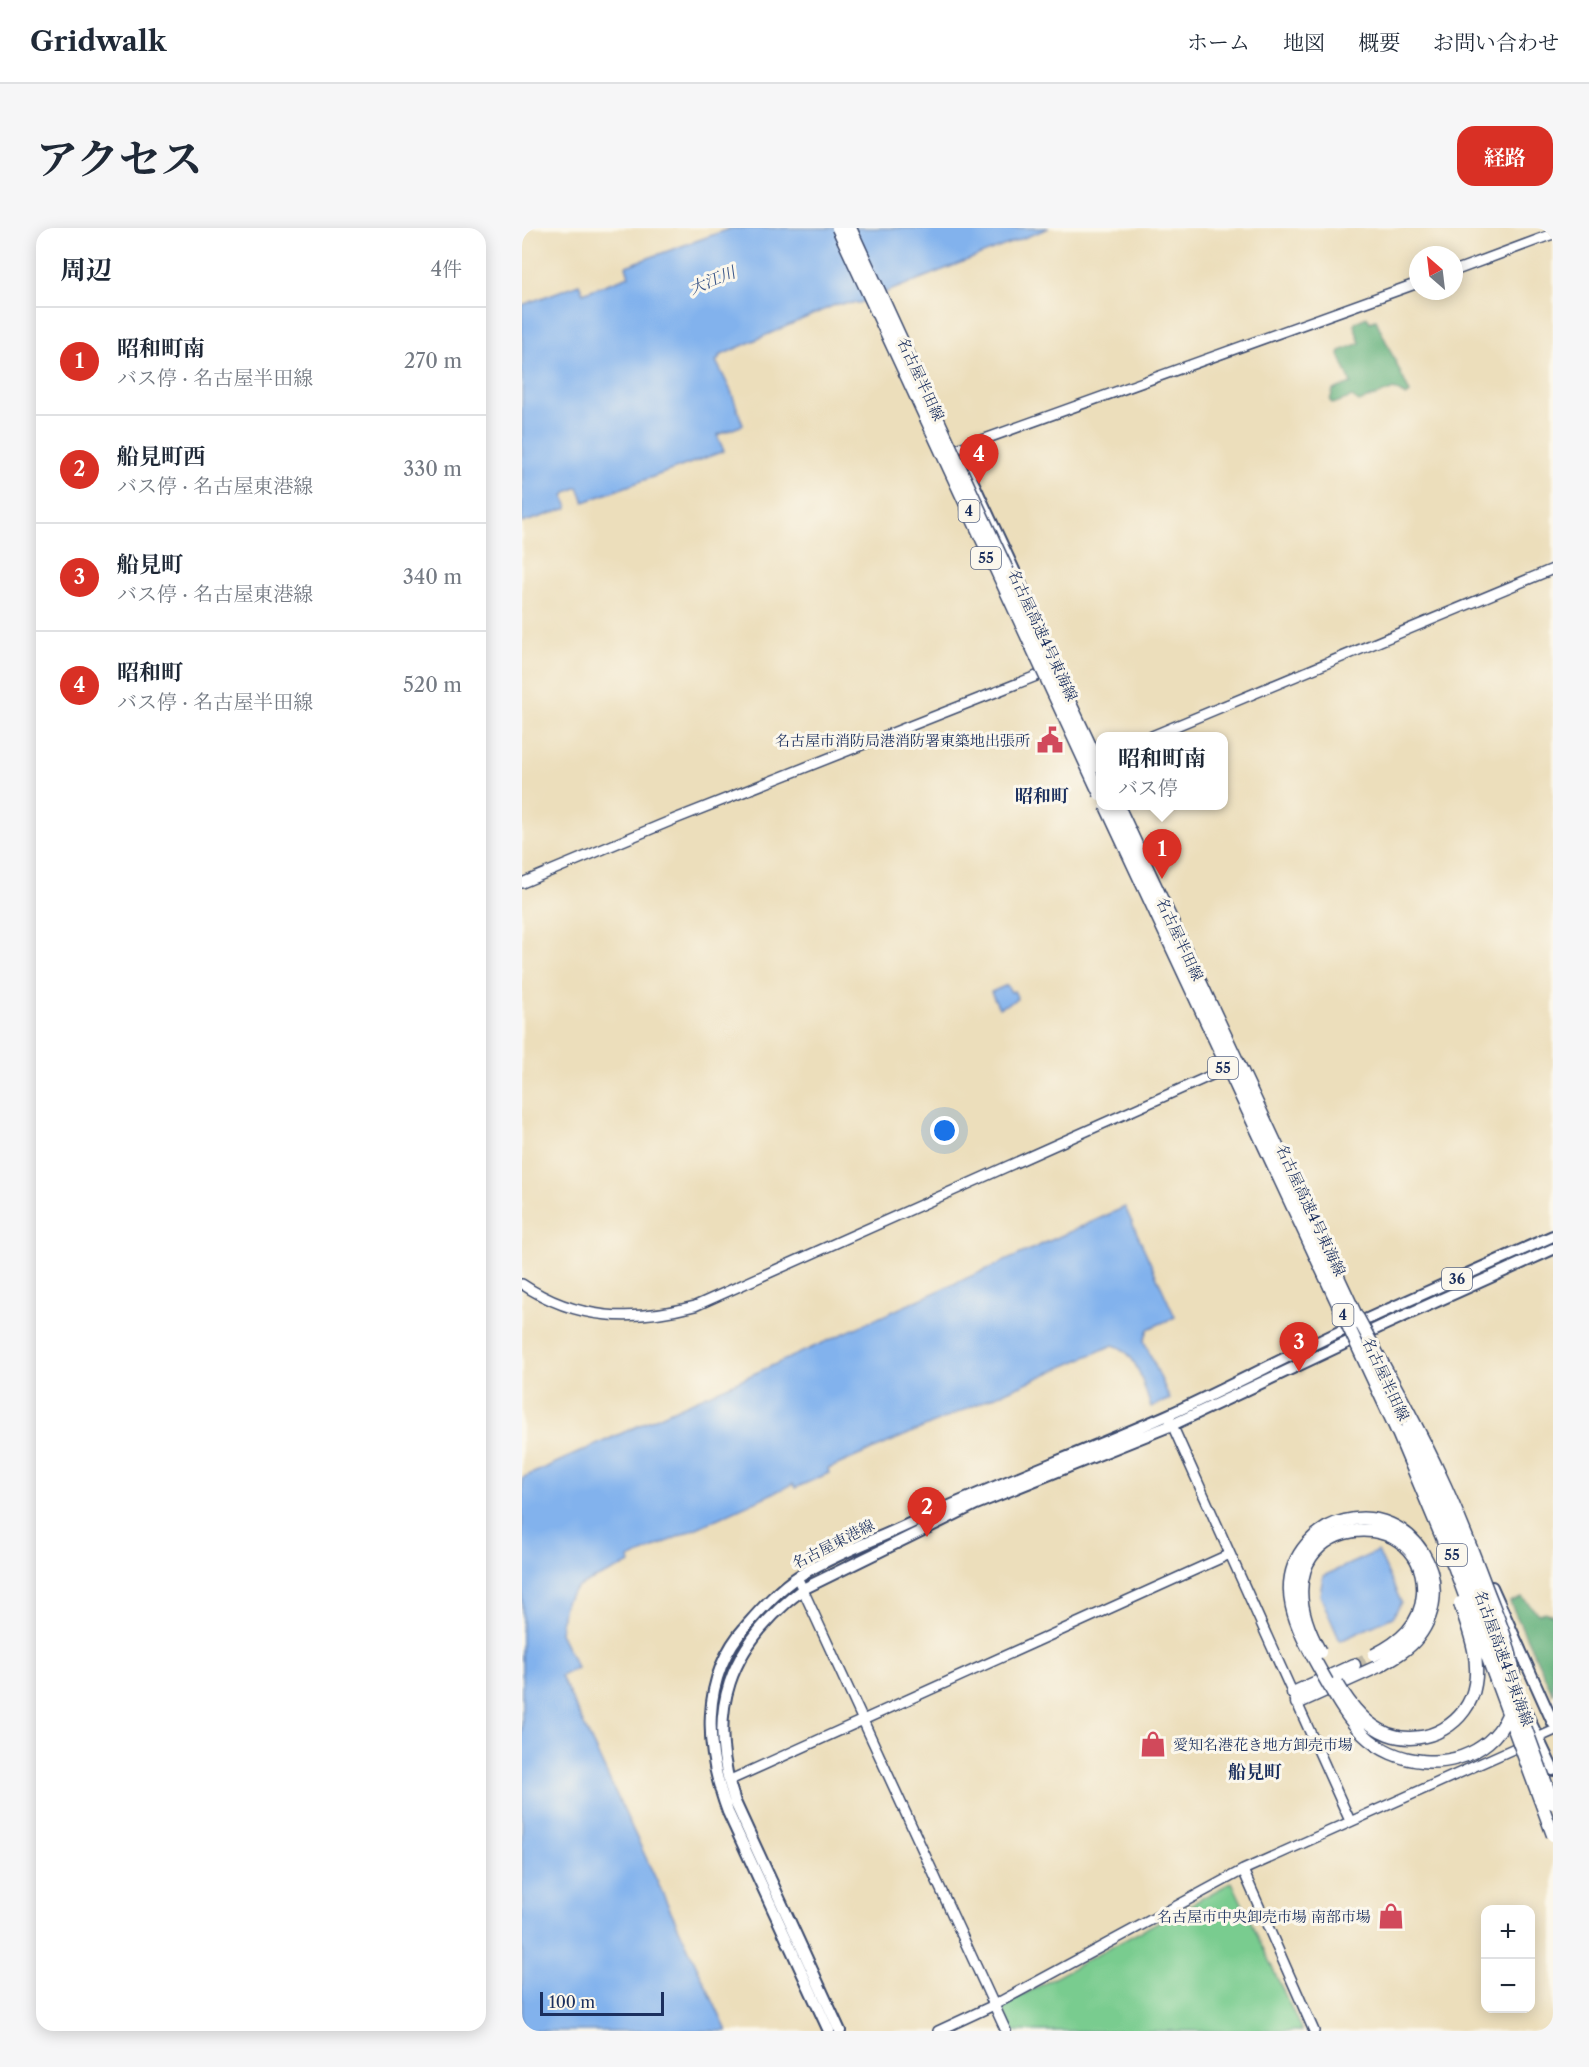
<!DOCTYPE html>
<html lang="ja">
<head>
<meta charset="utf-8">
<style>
  body { margin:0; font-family:"Libre Caslon Text","Noto Serif JP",serif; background:#f6f6f7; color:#1f2937 }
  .controls { position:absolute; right:18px; bottom:18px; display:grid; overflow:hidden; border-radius:12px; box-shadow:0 3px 15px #0003 }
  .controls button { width:54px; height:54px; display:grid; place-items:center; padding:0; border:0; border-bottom:2px solid #e0e1e3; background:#fff; color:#1f2937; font:30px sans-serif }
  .compass { position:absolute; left:887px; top:18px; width:54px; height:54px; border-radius:50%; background:#fff; box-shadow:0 3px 15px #0003; rotate:332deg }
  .scale { position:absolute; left:18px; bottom:15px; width:124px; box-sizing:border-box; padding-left:6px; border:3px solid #1b2f5e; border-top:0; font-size:16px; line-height:21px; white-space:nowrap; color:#1b2f5e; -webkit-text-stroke:4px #fbf7ec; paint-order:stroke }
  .you { position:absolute; left:423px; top:903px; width:21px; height:21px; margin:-15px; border:4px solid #fff; border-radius:50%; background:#1a73e8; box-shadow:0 0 0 9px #1a73e833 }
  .badge { display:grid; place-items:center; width:39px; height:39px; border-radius:50%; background:#d93025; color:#fff; font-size:20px; font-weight:700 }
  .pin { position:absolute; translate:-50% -50px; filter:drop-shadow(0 2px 3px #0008) }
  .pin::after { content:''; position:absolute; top:32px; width:21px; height:18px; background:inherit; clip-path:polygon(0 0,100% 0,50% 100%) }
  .popup { position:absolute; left:574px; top:504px; width:132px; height:78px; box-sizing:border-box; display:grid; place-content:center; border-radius:12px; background:#fff; filter:drop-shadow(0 2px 4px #0005); font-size:20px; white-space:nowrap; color:#747a83 }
  .popup b { font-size:22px; color:#1f2937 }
  .popup::after { content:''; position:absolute; left:50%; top:100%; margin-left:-12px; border:12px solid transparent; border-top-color:#fff }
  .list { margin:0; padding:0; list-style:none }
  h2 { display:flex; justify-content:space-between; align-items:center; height:78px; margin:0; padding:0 24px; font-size:26px }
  h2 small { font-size:20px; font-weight:400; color:#747a83 }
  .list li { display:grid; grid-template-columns:39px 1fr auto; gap:18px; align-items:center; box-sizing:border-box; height:108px; padding:0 24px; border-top:2px solid #e0e1e3 }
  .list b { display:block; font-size:22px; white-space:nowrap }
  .list p { margin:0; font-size:20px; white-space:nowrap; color:#747a83 }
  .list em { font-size:20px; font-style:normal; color:#747a83 }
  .map { position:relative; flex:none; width:1031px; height:1803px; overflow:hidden; border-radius:18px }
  header { display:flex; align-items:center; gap:36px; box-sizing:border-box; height:84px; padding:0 30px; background:#fff; border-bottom:2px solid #e0e1e3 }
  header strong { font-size:28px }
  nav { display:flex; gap:33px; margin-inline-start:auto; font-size:21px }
  .intro { display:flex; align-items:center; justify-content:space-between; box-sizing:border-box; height:144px; padding:0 36px }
  h1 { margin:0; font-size:42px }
  .button { padding:15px 27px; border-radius:18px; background:#d93025; color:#fff; font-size:21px; font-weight:700 }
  main { display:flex; gap:36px; padding:0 36px }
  aside { flex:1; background:#fff; border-radius:18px; box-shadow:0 3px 15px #0003 }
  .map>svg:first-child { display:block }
  .green { fill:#79cc8f; stroke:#4a7e76; stroke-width:1.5 }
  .forest { fill:#62b07a; stroke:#3e706c; stroke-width:1.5 }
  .water { fill:#82b2ed; stroke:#4e70a6; stroke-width:1.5 }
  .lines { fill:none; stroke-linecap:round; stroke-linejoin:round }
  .highway-tunnel { stroke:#c2bba8; stroke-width:12; stroke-dasharray:12 6; stroke-linecap:butt }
  .minor-casing { stroke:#3a496c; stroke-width:12 }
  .major-casing { stroke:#3a496c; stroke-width:14 }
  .highway-casing { stroke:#3a496c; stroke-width:15 }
  .minor { stroke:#fff; stroke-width:9 }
  .major { stroke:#fff; stroke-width:10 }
  .highway { stroke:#fff; stroke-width:12 }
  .highway-bridge-casing { stroke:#3a496c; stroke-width:15; stroke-linecap:butt }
  .highway-bridge { stroke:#fff; stroke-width:12 }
  .labels { text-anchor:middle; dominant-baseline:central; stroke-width:6; stroke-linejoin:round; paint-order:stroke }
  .shield { fill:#fbf7ec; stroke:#5e6b89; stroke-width:1.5 }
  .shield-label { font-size:14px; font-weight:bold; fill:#1b2f5e }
  .street-label { font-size:15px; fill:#1b2f5e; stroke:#fbf7ec }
  .poi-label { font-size:15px; fill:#1b2f5e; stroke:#fbf7ec; text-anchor:end }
  .water-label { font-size:16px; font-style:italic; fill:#3a5689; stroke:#fbf7ec }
  .quarter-label { font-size:18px; font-weight:bold; fill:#1b2f5e; stroke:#fbf7ec }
</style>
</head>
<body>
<header>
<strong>Gridwalk</strong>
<nav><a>ホーム</a><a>地図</a><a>概要</a><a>お問い合わせ</a></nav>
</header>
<div class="intro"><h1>アクセス</h1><a class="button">経路</a></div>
<main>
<aside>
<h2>周辺<small>4件</small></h2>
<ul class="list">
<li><span class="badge">1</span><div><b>昭和町南</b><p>バス停 · 名古屋半田線</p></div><em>270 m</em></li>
<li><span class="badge">2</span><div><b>船見町西</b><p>バス停 · 名古屋東港線</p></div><em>330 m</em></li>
<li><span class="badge">3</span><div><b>船見町</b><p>バス停 · 名古屋東港線</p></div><em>340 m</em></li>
<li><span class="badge">4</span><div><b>昭和町</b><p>バス停 · 名古屋半田線</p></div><em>520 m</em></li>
</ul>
</aside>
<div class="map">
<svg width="1031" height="1803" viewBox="0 0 1031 1803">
  <rect width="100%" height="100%" fill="#fbf7ec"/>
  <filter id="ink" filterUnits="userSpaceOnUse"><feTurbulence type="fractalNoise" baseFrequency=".0167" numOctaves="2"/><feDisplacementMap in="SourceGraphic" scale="12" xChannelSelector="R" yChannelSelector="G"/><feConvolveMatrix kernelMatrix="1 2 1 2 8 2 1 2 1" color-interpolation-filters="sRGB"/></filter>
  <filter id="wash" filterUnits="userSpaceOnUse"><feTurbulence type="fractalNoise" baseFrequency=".008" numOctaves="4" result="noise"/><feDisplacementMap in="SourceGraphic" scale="24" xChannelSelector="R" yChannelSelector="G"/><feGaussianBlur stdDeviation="1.35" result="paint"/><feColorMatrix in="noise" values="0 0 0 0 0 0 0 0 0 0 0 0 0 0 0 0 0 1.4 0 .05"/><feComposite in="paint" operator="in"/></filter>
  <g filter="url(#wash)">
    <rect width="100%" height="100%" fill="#ecdebb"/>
    <!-- green -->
    <path class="green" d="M710,1654L780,1803H491L481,1782L484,1776Z"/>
    <!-- forest -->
    <path class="forest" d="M845,89L848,94L854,92L888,165L884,168L872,161L837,174L830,169L811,176L808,173L811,162L829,155L817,127L818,123L838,115L832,97L833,94Z
      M1000,1369L1016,1386L1023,1384L1031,1387V1466L988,1374Z"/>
    <!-- water -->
    <path class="water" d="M210,0H527L337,75L315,76L197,128V131L194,133L209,163L221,197L195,207L202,223L62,274L56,259L45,264L42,268L46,280L0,295V77L57,56L61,65L107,48L104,38Z
      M485,757L489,764L492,763L496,771L477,780L469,764Z
      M603,979L653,1089L626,1101L622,1113L648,1171L629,1179C621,1159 616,1123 591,1117L306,1241L307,1245L273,1260L271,1256L107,1331L109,1335L66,1354L56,1359L46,1370L41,1381L38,1405L55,1440L39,1448L205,1803H0V1250Z
      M856,1323L879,1374L871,1389L818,1413L798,1367L801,1348Z"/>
  </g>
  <g filter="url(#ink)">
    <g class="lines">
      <!-- highway-tunnel -->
      <path class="highway-tunnel" d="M832,1437L844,1431"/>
      <!-- minor casing -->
      <g class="minor-casing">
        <path id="minor" d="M932,43L1031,6
          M435,221L896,55
          M630,508L1031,341
          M0,655L153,591L527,443
          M0,1056C55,1093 111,1094 173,1078L710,838
          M647,1190L828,1593
          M275,1349L484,1803
          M206,1553L708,1326
          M721,1642L792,1803
          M416,1803L472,1777L721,1642L1031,1503"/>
      </g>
      <!-- major casing -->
      <g class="major-casing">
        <path id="major" d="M442,235L518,398
          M970,1359L1031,1495
          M998,1472L1031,1542
          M307,1803L206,1584C183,1522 177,1450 225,1397C240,1380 258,1360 277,1348C311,1327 351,1313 387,1296C472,1257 560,1225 646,1187C703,1161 758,1132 815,1105C886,1072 959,1040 1031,1008
          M318,1803L213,1574C183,1484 206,1418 281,1361L454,1276L650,1197L862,1097L1031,1021"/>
      </g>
      <!-- highway casing -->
      <g class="highway-casing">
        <path id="highway" d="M771,1465L832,1437
          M775,1475L857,1438"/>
      </g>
      <!-- minor -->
      <use href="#minor" class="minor"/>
      <!-- major -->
      <use href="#major" class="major"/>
      <!-- highway -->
      <use href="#highway" class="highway"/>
      <!-- highway-bridge casing -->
      <g class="highway-bridge-casing">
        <path id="highway-bridge" d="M316,0L578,566
          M328,0L478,327L578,539
          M584,578L877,1207L932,1338L1031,1607
          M596,578L838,1096
          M836,1090C863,1141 893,1192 917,1245C935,1283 950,1322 965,1362C976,1391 992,1424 992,1456C992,1478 983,1500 966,1514C930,1544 873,1538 841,1506C824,1489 813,1468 801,1447C779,1407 748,1359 785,1316C795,1305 808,1296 822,1293C890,1276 938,1354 896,1409C886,1422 871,1430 857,1438
          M886,1199L942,1332L1031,1575
          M798,1424C721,1286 907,1264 901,1366C899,1397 878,1414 852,1427
          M815,1455C827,1476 843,1497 866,1506C904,1520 947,1495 953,1456C958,1428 946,1401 938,1375"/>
      </g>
      <!-- highway-bridge -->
      <use href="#highway-bridge" class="highway-bridge"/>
    </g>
  </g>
  <!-- icons -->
  <defs>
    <g id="civic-bare" transform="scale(2.07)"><path d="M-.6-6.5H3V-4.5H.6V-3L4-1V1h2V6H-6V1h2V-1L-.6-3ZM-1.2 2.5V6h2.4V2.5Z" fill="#d1495b" stroke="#fbf7ec" stroke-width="2.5" paint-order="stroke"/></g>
    <g id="shop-bare" transform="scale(2.07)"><path d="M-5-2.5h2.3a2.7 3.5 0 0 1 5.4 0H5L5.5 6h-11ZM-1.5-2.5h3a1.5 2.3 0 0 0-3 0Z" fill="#d1495b" stroke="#fbf7ec" stroke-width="2.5" paint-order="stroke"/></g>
  </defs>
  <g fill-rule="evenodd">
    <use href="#civic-bare" x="528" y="512"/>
    <use href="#shop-bare" x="631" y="1516"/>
    <use href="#shop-bare" x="869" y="1688"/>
  </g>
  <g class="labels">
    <!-- shield labels -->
    <g class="shield">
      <rect x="436.5" y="272" width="21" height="22" rx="4.5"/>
      <rect x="449" y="319" width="30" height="22" rx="4.5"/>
      <rect x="686" y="829" width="30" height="22" rx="4.5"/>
      <rect x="920" y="1040" width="30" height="22" rx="4.5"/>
      <rect x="810.5" y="1076" width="21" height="22" rx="4.5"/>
      <rect x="915" y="1316" width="30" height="22" rx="4.5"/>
    </g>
    <g class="shield-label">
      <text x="447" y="283">4</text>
      <text x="464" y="330">55</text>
      <text x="701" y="840">55</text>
      <text x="935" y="1051">36</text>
      <text x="821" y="1087">4</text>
      <text x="930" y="1327">55</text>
    </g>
    <!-- street labels -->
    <g class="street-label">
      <text transform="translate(399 151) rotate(65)">名古屋半田線</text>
      <text transform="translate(521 407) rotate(65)">名古屋高速4号東海線</text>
      <text transform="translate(658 711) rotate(65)">名古屋半田線</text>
      <text transform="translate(789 982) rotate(65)">名古屋高速4号東海線</text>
      <text transform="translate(864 1151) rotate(65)">名古屋半田線</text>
      <text transform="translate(311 1316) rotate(-27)">名古屋東港線</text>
      <text transform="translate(982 1430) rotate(70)">名古屋高速4号東海線</text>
    </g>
    <!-- poi labels -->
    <g class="poi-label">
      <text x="508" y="512">名古屋市消防局港消防署東築地出張所</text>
      <text x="651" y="1516" text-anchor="start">愛知名港花き地方卸売市場</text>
      <text x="849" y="1688">名古屋市中央卸売市場 南部市場</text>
    </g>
    <!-- water labels -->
    <g class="water-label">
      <text transform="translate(190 52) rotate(-22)">大江川</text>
    </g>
    <!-- quarter labels -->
    <g class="quarter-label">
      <text x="520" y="568">昭和町</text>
      <text x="733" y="1544">船見町</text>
    </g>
  </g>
</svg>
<div class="controls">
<button>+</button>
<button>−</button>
</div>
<svg class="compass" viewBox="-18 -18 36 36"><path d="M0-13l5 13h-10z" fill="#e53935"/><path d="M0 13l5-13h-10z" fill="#747a83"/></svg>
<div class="scale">100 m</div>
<div class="you"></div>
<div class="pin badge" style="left:640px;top:651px">1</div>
<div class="popup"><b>昭和町南</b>バス停</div>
<div class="pin badge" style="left:405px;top:1309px">2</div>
<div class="pin badge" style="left:777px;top:1144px">3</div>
<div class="pin badge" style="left:457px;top:256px">4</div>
</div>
</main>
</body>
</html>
